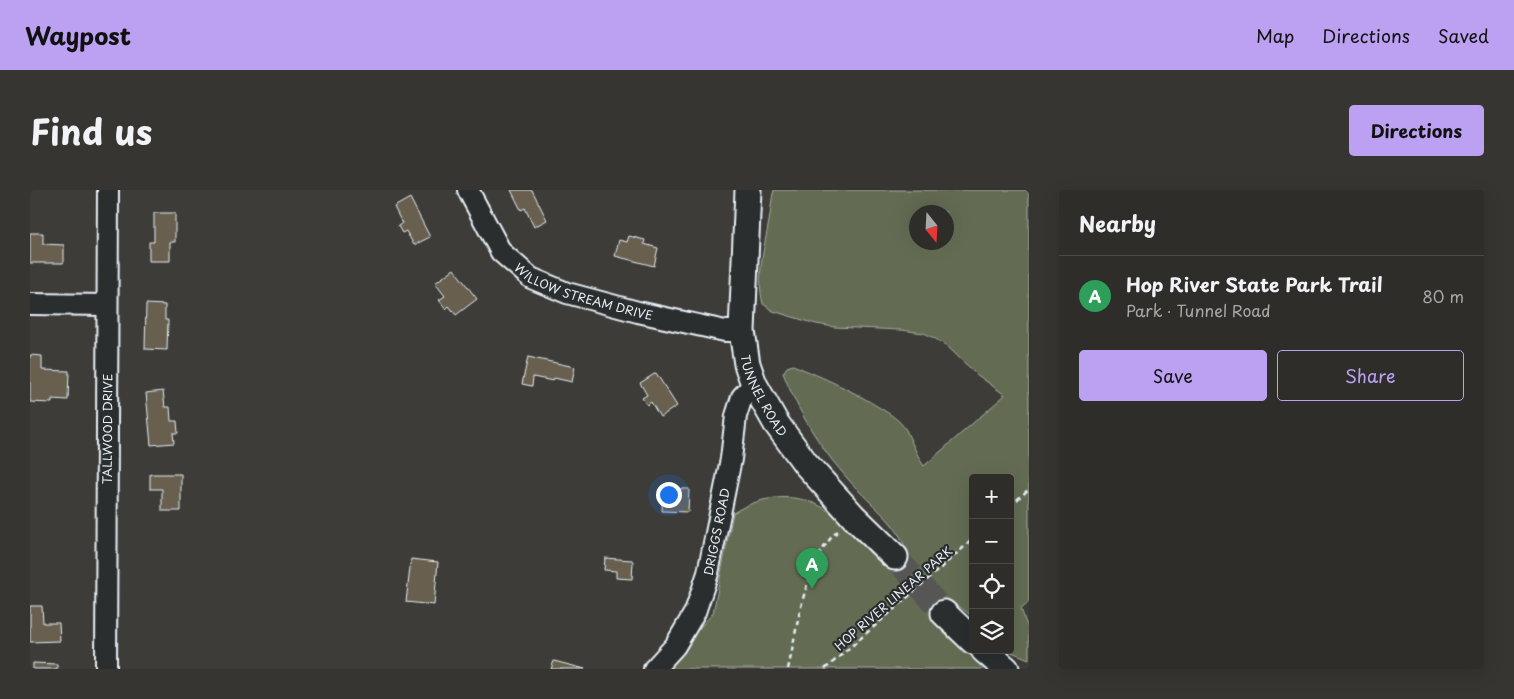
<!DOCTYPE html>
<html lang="en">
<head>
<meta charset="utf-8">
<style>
  body { margin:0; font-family:"Playpen Sans",sans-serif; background:#363532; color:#f1f3f6 }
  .controls { position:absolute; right:15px; bottom:15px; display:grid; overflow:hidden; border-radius:5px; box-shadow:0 5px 20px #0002 }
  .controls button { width:45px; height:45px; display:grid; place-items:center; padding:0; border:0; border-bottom:1px solid #494947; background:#2e2d2a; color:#f1f3f6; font:25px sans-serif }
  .compass { position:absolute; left:879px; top:15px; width:45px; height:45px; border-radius:50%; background:#2e2d2a; box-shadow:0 5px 20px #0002; rotate:162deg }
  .you { position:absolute; left:638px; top:304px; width:18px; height:18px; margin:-12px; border:4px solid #fff; border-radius:50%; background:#1a73e8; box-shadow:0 0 0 8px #1a73e833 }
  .badge { display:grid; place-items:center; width:32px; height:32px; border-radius:50%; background:#bca0f2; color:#fff; font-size:16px; font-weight:700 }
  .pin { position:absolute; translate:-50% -41px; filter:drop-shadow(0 1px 2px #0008) }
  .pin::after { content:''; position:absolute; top:26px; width:18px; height:15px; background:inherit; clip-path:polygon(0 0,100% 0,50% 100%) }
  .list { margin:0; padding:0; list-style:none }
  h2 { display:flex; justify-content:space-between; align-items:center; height:65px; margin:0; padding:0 20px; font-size:21px }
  h2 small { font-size:16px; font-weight:400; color:#a7a8a8 }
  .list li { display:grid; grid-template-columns:32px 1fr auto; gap:15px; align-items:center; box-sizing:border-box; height:80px; padding:0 20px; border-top:1px solid #494947 }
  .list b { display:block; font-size:19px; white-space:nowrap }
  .list p { margin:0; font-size:16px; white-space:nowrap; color:#a7a8a8 }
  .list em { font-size:16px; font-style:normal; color:#a7a8a8 }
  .actions { display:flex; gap:10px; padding:15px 20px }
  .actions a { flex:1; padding:11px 0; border:1px solid #bca0f2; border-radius:5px; text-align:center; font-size:18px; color:#bca0f2 }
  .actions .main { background:#bca0f2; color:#111 }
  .icon { flex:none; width:28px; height:28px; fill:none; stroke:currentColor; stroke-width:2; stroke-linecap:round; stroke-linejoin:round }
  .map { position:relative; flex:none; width:999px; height:479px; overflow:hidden; border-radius:5px }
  header { display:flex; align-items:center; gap:30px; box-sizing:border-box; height:70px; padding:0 25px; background:#bca0f2; color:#111 }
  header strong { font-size:24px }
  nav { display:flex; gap:28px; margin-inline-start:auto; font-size:18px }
  .intro { display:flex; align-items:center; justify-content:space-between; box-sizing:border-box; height:120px; padding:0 30px }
  h1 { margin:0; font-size:35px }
  .button { padding:12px 22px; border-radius:5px; background:#bca0f2; color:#111; font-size:18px; font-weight:700 }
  main { display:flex; gap:30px; padding:0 30px }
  aside { flex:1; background:#2e2d2a; border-radius:5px; box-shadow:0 5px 20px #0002 }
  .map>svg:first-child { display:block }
  .green { fill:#636c52; stroke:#a6aea5; fill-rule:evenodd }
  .building { fill:#685f50; stroke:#e8f1f8 }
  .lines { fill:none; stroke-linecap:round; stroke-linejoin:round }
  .major-tunnel { stroke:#575755; stroke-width:25; stroke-dasharray:25 12; stroke-linecap:butt }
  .minor-casing { stroke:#e8f1f8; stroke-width:24 }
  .major-casing { stroke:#e8f1f8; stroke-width:29 }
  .path { stroke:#e8f1f8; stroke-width:2.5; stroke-dasharray:5 4; stroke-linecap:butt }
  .minor { stroke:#2a2d2e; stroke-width:20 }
  .major { stroke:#2a2d2e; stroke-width:25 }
  .labels { text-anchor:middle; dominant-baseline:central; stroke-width:4.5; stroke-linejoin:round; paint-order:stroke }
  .street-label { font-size:12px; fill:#e8f1f8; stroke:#2a2d2e }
</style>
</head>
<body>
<header>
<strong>Waypost</strong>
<nav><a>Map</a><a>Directions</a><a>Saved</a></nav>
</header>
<div class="intro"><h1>Find us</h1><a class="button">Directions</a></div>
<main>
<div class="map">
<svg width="999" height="479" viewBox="0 0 999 479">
  <rect width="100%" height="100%" fill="#3d3c38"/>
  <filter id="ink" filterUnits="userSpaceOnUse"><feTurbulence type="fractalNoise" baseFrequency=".02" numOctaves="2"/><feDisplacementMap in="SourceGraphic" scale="10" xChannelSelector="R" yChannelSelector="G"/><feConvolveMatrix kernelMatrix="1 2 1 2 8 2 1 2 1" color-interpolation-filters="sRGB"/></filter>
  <g filter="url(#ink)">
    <!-- green -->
    <path class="green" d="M744,0H999V412L991,418L995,431L999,439V469L976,460H980V288H943V427L930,417L921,414L928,453L958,479H633L683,423L703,323C733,304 770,301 800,322C807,327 812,333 817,339C829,351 840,363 852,375L861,377L876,365C875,341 846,319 830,302C820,292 811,281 802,270C782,244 765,214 753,183L757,177L763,175C794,188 822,200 850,218C860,224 870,230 876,240L890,270L894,276L975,205L946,184L917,156L904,148L894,143L871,140L804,137L786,134L743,121L733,114C726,86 734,59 739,31C741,21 741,10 744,0ZM886,22H916V52H886Z"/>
    <!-- building -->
    <path class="building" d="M481,0H502L517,30L504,37L495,18L491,20Z
      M380,8L400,47L384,55L376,41L372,43L368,36L372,33L364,17Z
      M124,23H145V52H140V71H119V52H124Z
      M0,43H13V54L34,55V72L33,73H0Z
      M599,46L615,50L614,54L628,58L624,76L585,66L589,50L597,52Z
      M424,79L447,109L426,125L419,116L416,119L409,110L415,106L405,93Z
      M116,114L135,115V130H138L137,160L115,159Z
      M0,165L12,166V180L39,181L38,210L22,209V213L0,212Z
      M498,167L545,177L542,192L524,188L523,191L503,187L502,196L492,194Z
      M626,183L647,216L630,227L621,212L617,215L612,208L617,205L610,193Z
      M133,201L135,217H140L141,231H147L148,243H143L144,253L121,255L116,203Z
      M120,284H151V321H132V299H120Z
      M633,298L659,299L658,322L632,321Z
      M575,368L602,370L603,372L602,389L586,388V381L574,380Z
      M381,369L408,372L404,415L376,412Z
      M0,416H12L13,433H29L30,451L0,452Z
      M524,471L555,479H521Z
      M3,473L27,474V479H3Z"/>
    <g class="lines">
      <!-- major-tunnel -->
      <path class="major-tunnel" d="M865,367L914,423"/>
      <!-- minor casing -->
      <g class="minor-casing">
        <g id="minor">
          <path id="s1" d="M438,0L471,62L501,88L537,103L608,122L695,141H712"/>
          <path d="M0,114L77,115"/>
          <path id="s2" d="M76,479L78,0"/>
          <path id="s3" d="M624,479L645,456L665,422L678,383L701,269L706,226L712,207L724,194"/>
        </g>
      </g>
      <!-- major casing -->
      <g class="major-casing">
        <g id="major">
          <path id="s4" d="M718,0L712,141L717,174L724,194L746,233L776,274L823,326L865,367"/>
          <path d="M914,423L943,451"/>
          <path d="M954,460L976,479"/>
        </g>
      </g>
      <!-- path -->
      <path class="path" d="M980,316L999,299
        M758,479C768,436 774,370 809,340
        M795,479L862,421L943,349"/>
      <!-- minor -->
      <use href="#minor" class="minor"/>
      <!-- major -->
      <use href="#major" class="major"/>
    </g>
  </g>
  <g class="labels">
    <!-- street labels -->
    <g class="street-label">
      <text stroke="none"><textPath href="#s1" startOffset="164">WILLOW STREAM DRIVE</textPath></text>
      <text stroke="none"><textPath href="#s4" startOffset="210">TUNNEL ROAD</textPath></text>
      <text stroke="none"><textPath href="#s2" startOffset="240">TALLWOOD DRIVE</textPath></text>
      <text stroke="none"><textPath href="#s3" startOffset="154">DRIGGS ROAD</textPath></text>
      <text transform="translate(863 408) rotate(-41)">HOP RIVER LINEAR PARK</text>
    </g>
  </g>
</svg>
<div class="controls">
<button>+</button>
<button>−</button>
<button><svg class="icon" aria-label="locate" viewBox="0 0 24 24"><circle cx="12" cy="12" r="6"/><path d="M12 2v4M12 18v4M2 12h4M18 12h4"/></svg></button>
<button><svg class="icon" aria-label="layers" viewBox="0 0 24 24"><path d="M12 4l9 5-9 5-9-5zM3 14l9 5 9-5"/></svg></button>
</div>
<svg class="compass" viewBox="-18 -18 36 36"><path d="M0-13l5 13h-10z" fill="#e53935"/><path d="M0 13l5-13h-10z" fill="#a7a8a8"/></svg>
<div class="you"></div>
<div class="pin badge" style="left:782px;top:399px;background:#2e9e5b">A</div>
</div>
<aside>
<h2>Nearby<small></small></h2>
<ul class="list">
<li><span class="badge" style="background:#2e9e5b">A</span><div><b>Hop River State Park Trail</b><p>Park · Tunnel Road</p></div><em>80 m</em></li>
</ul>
<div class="actions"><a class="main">Save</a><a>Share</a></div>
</aside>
</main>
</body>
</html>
